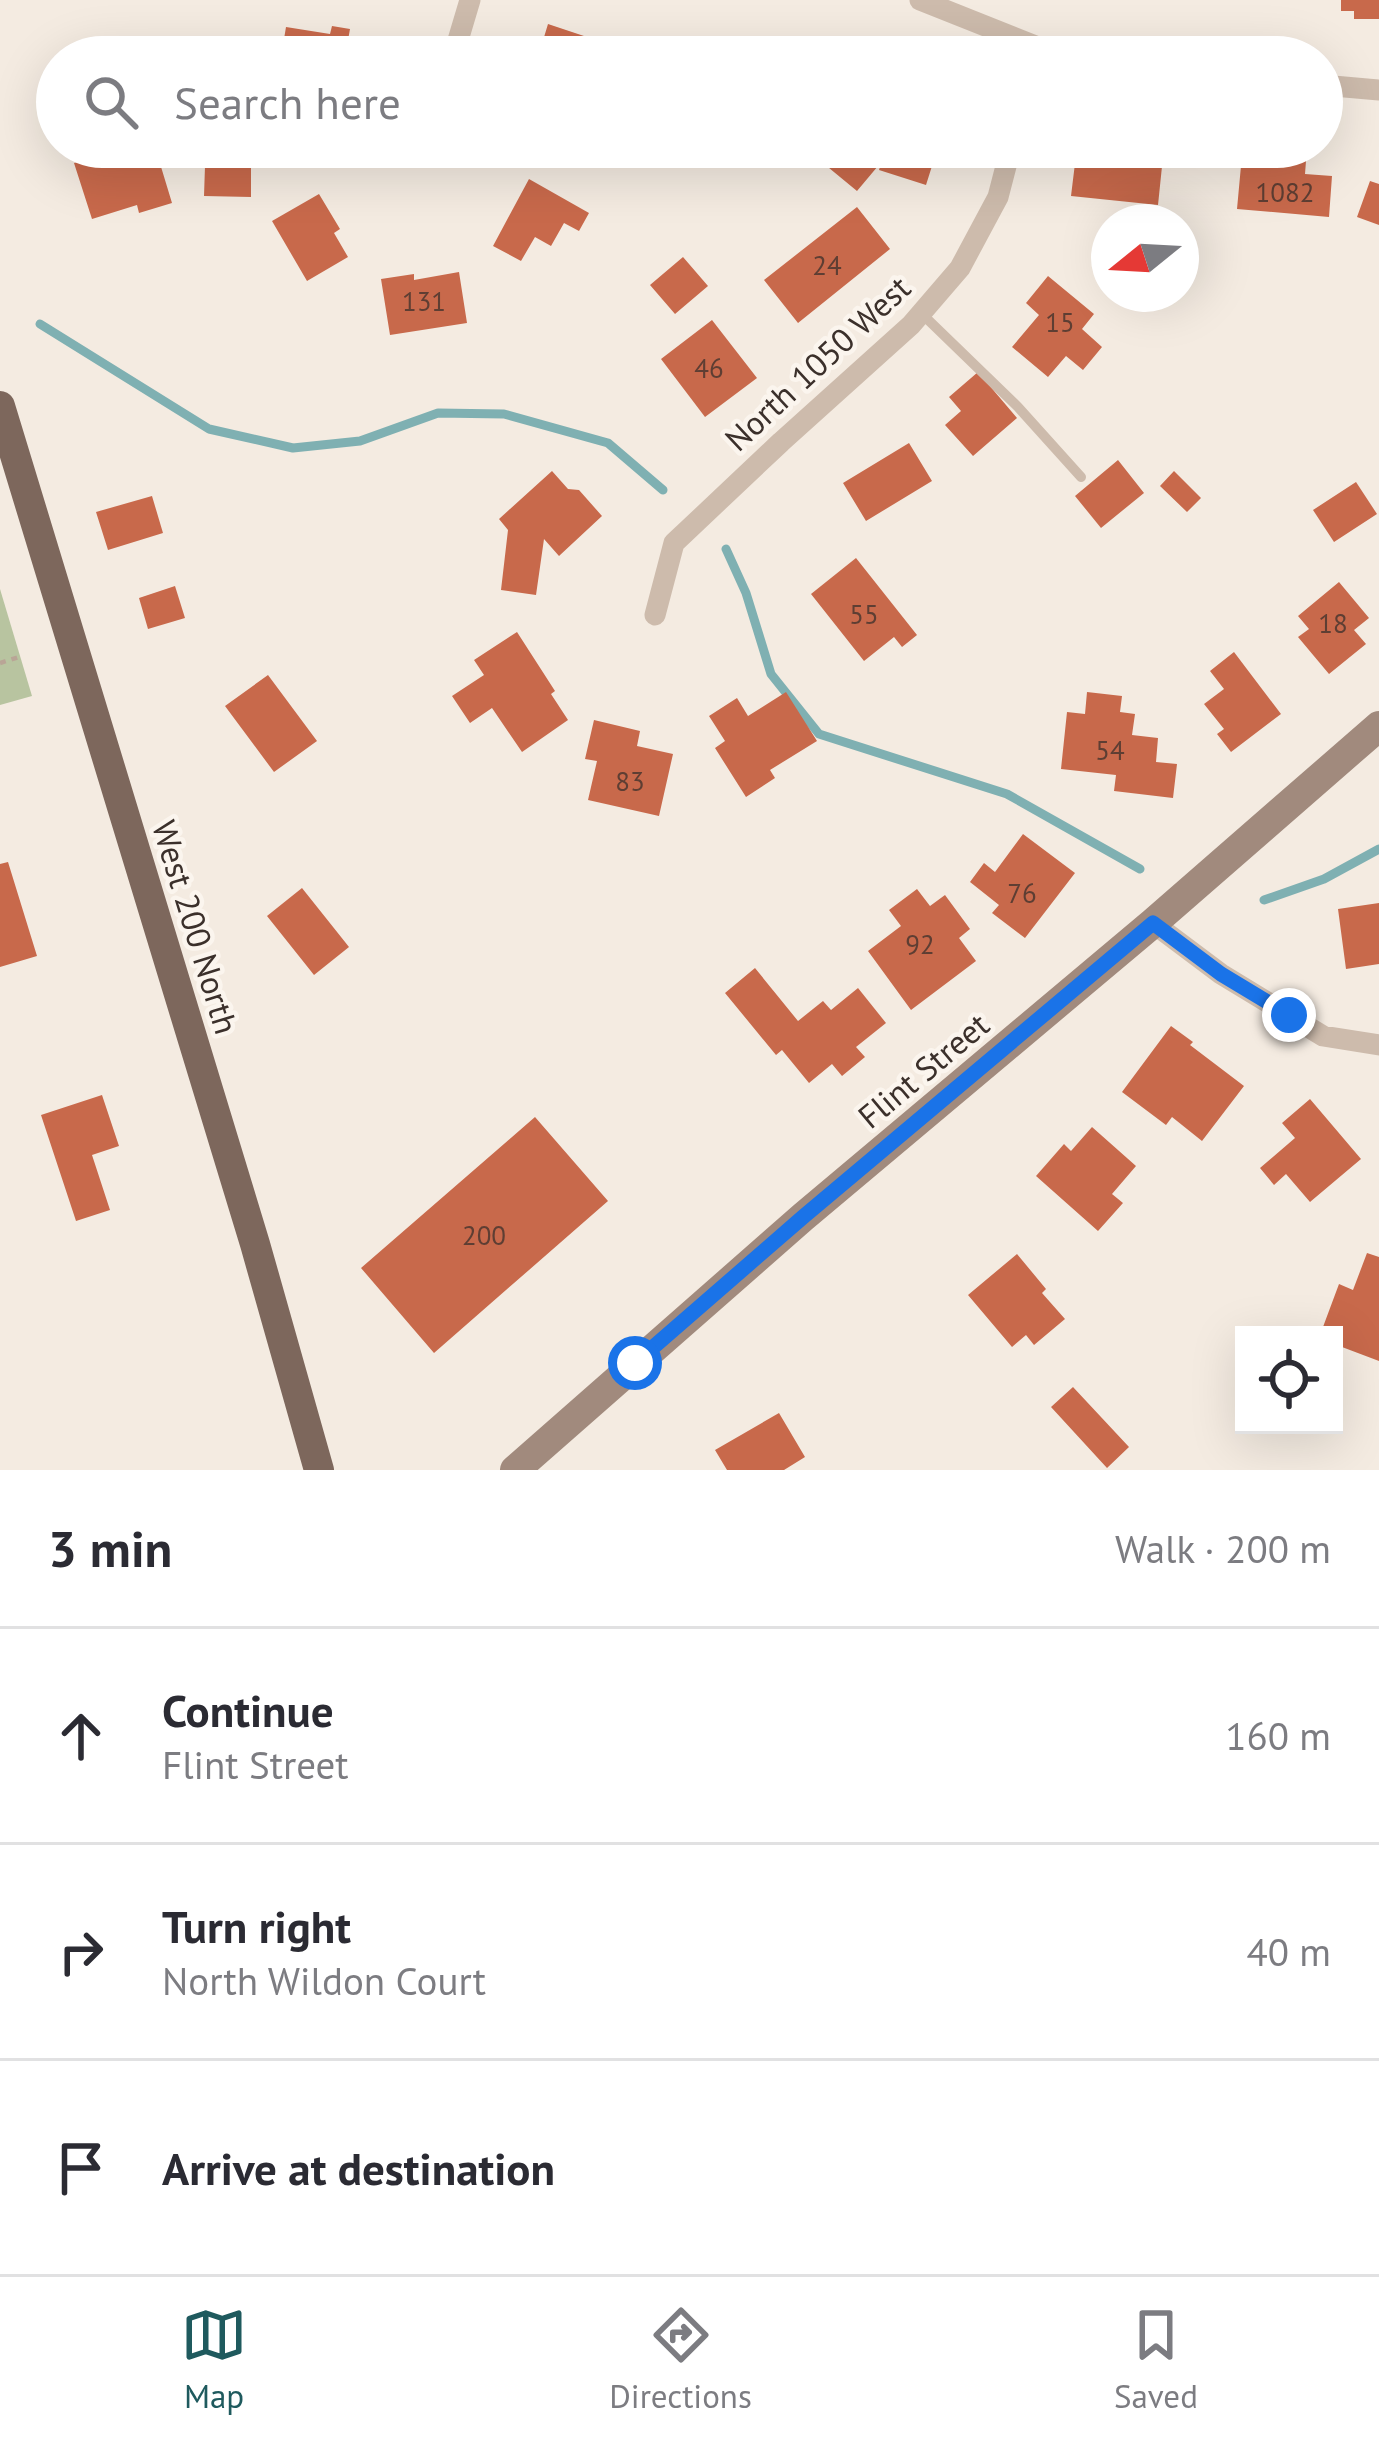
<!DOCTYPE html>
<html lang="en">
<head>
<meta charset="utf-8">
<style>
  body { margin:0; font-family:"PT Sans",sans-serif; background:#f2f2f3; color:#2b2b33 }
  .controls { position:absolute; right:36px; bottom:36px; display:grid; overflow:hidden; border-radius:0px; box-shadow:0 12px 48px #0002 }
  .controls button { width:108px; height:108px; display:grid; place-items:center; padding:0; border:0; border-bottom:3px solid #e1e1e2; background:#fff; color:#2b2b33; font:60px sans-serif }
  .compass { position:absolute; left:1091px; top:204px; width:108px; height:108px; border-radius:50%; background:#fff; box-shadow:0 12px 48px #0002; rotate:252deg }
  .stop { position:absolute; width:36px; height:36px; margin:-27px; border:9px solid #1a73e8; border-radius:50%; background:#fff }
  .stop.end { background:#1a73e8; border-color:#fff; box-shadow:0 3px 12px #0008 }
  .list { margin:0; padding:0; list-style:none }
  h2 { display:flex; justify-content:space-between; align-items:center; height:156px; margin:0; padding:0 48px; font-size:51px }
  h2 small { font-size:39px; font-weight:400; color:#7c7c81 }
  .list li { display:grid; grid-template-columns:78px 1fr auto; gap:36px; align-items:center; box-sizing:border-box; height:216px; padding:0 48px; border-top:3px solid #e1e1e2 }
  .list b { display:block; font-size:45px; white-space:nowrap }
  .list p { margin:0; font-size:39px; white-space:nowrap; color:#7c7c81 }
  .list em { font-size:39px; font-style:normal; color:#7c7c81 }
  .icon { flex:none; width:66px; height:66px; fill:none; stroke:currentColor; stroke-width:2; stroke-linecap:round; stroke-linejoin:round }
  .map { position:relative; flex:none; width:1379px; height:1470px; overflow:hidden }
  .search { position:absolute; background:#fff; box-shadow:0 12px 48px #0002; left:36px; right:36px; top:36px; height:132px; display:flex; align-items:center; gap:30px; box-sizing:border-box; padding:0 42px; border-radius:66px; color:#7c7c81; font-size:45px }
  .sheet { height:804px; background:#fff }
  nav { display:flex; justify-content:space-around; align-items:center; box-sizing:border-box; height:168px; border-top:3px solid #e1e1e2; background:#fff; font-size:33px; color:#7c7c81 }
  nav a { display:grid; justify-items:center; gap:6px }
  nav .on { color:#1f5a5e }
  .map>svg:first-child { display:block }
  .green { fill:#b8c4a0 }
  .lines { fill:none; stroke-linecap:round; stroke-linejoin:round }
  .stream { stroke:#7fb0b2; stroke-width:9 }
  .building { fill:#c8694b }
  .path { stroke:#b9a596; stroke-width:4.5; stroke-dasharray:6 6; stroke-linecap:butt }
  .lane { stroke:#cdbbac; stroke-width:10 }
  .street { stroke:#cdbbac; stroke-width:21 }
  .secondary { stroke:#a18a7d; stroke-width:30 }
  .primary { stroke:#7d675c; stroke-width:30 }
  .route { stroke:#1a73e8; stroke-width:15 }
  .labels { text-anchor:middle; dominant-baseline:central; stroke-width:9; stroke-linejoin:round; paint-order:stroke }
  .number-label { font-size:27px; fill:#5e3e33 }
  .street-label { font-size:33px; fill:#3b302b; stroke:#fbf5ee }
</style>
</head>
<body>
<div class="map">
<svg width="1379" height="1470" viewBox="0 0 1379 1470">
  <rect width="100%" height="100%" fill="#f4ebe1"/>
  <!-- green -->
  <path class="green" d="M0,589L32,696L0,705Z"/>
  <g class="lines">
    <!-- stream -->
    <path class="stream" d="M40,324L209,429L293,448L360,441L438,413L504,414L608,443L663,490
      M726,549L746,593L771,674L819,734L1007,794L1140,869
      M1264,900L1324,879L1379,849"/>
  </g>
  <!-- building -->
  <path class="building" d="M1341,0H1379V19H1354V11H1341Z
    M548,24L584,36L578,57H538Z
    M332,26L350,29L345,57H281L286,27L330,34Z
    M81,147H155L172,203L139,213L137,205L92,219L74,163L85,160Z
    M836,147H855L878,166L857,191L823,163Z
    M886,147H938L926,185L879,170Z
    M1077,147L1130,152L1131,147H1164L1158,205L1071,196Z
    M1242,155L1306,161L1305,174L1332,176L1329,217L1237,209Z
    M205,166L251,167V197L204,196Z
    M529,179L589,213L579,231L564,223L551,246L535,237L521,261L493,246Z
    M1370,181L1379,184V225L1357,217Z
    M319,194L340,229L334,233L348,257L307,281L272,221Z
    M857,207L890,249L798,323L764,280Z
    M683,257L708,286L675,314L650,285Z
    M459,272L467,323L390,335L381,279L414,274V280Z
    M1048,276L1094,314L1082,329L1102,347L1083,370L1066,356L1048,377L1012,347L1039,315L1026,303Z
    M712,320L757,378L705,417L661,359Z
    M978,372L1017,418L973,456L945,425L961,411L949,397Z
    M909,443L932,481L866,521L843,483Z
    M1118,460L1144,493L1101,528L1075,496Z
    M552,471L568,489L579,490L602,516L559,556L544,539L536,595L501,590L508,530L499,519Z
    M1174,471L1201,498L1187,512L1160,486Z
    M1356,482L1377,514L1334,542L1313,510Z
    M152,496L163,533L108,550L96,512Z
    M856,558L917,635L902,647L894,637L864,661L811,594Z
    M1339,582L1369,618L1354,630L1366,644L1329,674L1298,637L1309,629L1298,616Z
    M175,586L185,618L148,629L139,598Z
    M517,632L555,691L551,694L568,720L522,752L492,708L470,723L452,696L484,675L474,660Z
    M1234,652L1281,714L1231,752L1217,734L1224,729L1204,704L1224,689L1210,671Z
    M268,675L317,741L274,772L225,706Z
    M786,692L817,741L770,770L775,778L746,797L715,748L725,741L709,716L737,698L748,716Z
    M1087,692L1122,696L1120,712L1135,714L1132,735L1158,738L1156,762L1177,764L1173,798L1114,791L1116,775L1061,769L1067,712L1085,714Z
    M594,720L640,731L637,746L673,754L659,816L588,800L597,761L585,759Z
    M1023,834L1075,873L1025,938L992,913L999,905L970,882L984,863L995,872Z
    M8,862L37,956L0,967V864Z
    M302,888L349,947L314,975L267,916Z
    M917,889L930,906L945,895L970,929L959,938L976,961L911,1010L868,951L901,926L889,910Z
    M1379,903V964L1346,969L1338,909Z
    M755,968L798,1021L823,1001L831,1010L858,988L886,1023L856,1047L865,1057L842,1076L832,1064L809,1083L782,1050L776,1055L725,993Z
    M1171,1026L1193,1042L1190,1045L1244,1086L1202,1141L1172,1117L1166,1125L1122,1092Z
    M102,1095L119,1146L92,1155L110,1210L76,1221L41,1115Z
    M1310,1099L1361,1159L1310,1202L1286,1174L1274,1185L1260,1168L1295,1138L1282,1123Z
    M535,1117L608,1201L434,1353L361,1268Z
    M1092,1127L1136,1166L1112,1194L1123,1203L1098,1231L1036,1176L1064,1144L1071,1151Z
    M1367,1253L1379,1257V1361L1334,1344V1335H1320L1339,1284L1353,1290Z
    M1017,1254L1046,1289L1042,1293L1065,1319L1034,1345L1026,1335L1012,1347L968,1295Z
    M1073,1387L1129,1447L1107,1468L1051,1407Z
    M779,1413L805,1457L784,1470H727L715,1450Z"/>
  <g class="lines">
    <!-- path -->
    <path class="path" d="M0,663L19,657"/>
    <!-- lane -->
    <path class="lane" d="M921,313L1018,407L1081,477"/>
    <!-- street -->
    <path class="street" d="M920,0L1038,47L1089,57
      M453,57L470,0
      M1322,85L1379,90
      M424,154L426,147
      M655,615L674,543L781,442L911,325L960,268L998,197L1011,147
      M1153,923L1221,974L1323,1036L1379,1045"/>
    <!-- secondary -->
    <path class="secondary" d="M515,1470L803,1217L1153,923L1379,726"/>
    <!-- primary -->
    <path class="primary" d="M0,406L255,1244L319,1470"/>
  </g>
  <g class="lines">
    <!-- route -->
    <path class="route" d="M635,1363L803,1217L1153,923L1221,974L1289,1015"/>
  </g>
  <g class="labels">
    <!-- number labels -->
    <g class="number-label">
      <text x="1285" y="192">1082</text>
      <text x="827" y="265">24</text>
      <text x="424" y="301">131</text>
      <text x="1060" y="322">15</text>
      <text x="709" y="368">46</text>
      <text x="864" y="614">55</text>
      <text x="1333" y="623">18</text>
      <text x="1110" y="750">54</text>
      <text x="630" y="781">83</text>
      <text x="1022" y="893">76</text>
      <text x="920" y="944">92</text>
      <text x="484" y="1235">200</text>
    </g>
    <!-- street labels -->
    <g class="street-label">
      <text transform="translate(817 363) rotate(-43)">North 1050 West</text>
      <text transform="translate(196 927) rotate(73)">West 200 North</text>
      <text transform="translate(923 1070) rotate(-40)">Flint Street</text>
    </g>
  </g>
</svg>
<div class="controls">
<button><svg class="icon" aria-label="locate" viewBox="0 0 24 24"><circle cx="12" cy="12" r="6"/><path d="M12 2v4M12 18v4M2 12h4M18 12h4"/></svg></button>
</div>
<svg class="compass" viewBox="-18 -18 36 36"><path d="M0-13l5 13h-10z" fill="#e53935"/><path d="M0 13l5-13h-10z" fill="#7c7c81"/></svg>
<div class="stop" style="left:635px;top:1363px"></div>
<div class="stop end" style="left:1289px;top:1015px"></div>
<div class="search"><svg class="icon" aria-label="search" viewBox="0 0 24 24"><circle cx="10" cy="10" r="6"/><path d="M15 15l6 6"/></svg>Search here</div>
</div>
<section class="sheet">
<h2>3 min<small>Walk · 200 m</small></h2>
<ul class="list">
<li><svg class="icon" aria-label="ahead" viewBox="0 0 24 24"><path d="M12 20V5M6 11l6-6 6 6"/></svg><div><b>Continue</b><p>Flint Street</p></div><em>160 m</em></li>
<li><svg class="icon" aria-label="right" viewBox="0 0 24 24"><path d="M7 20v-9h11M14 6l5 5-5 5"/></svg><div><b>Turn right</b><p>North Wildon Court</p></div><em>40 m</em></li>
<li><svg class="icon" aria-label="arrive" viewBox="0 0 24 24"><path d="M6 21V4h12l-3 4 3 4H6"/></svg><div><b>Arrive at destination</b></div></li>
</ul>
</section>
<nav>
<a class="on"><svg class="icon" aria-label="map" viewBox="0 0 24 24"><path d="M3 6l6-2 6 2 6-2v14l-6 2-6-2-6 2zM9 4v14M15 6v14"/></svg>Map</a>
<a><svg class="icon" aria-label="directions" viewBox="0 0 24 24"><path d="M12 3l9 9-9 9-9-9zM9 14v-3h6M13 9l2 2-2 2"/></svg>Directions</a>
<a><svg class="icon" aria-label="saved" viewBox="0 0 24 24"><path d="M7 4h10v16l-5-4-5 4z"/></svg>Saved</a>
</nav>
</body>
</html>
